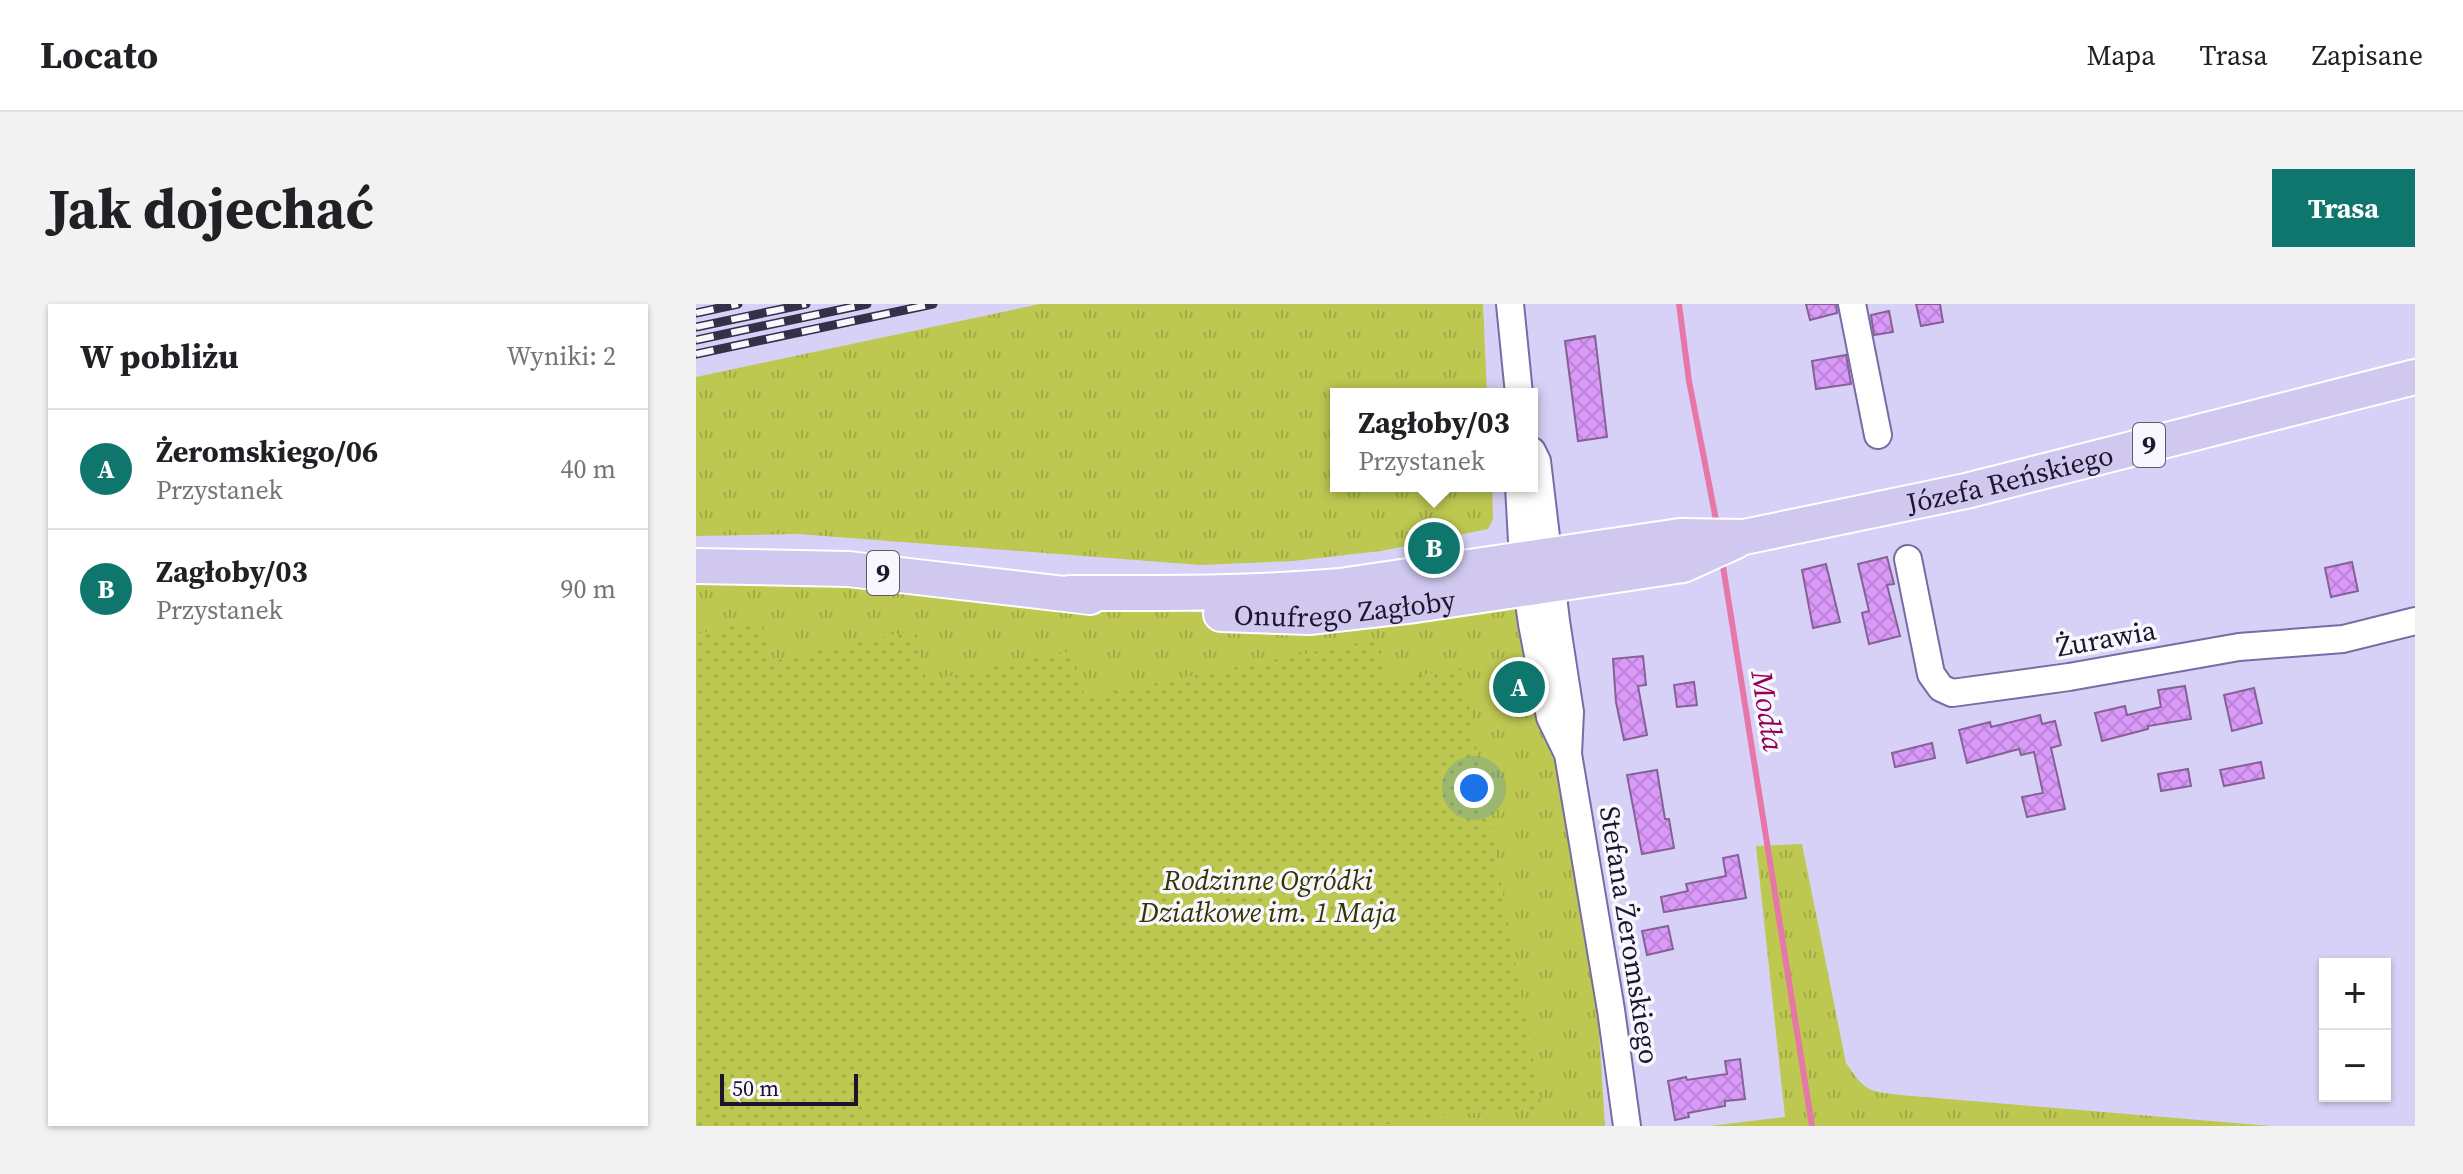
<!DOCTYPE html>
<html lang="pl">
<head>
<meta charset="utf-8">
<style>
  body { margin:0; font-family:"Source Serif 4",serif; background:#f2f2f2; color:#202124 }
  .controls { position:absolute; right:24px; bottom:24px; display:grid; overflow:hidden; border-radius:0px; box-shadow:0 2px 6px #0004 }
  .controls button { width:72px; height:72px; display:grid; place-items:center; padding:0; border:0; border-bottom:2px solid #e0e0e0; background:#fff; color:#202124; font:40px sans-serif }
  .scale { position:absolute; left:24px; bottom:20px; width:138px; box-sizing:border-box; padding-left:8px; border:4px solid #1c162c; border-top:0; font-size:22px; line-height:28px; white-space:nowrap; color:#1c162c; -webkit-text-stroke:6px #f8f7fd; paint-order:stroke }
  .you { position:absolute; left:778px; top:484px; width:28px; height:28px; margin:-20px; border:6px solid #fff; border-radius:50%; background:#1a73e8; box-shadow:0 0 0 12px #1a73e833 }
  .badge { display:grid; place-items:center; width:52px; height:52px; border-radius:50%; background:#0f766e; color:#fff; font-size:26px; font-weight:700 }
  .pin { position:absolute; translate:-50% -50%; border:4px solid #fff; box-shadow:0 2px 8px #0006 }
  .popup { position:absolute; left:634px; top:84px; width:208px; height:104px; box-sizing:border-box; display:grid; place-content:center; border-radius:0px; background:#fff; filter:drop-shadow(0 2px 6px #0005); font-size:26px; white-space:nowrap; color:#757577 }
  .popup b { font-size:30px; color:#202124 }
  .popup::after { content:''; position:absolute; left:50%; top:100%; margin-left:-16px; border:16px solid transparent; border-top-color:#fff }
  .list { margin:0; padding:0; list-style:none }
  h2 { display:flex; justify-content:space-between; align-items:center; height:104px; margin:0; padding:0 32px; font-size:34px }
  h2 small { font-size:26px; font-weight:400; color:#757577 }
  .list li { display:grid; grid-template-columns:52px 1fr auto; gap:24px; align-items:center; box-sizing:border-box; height:120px; padding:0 32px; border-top:2px solid #e0e0e0 }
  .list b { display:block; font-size:30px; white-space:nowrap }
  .list p { margin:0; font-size:26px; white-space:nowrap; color:#757577 }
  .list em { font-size:26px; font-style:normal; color:#757577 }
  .map { position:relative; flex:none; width:1719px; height:822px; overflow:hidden; border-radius:0px }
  header { display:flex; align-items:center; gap:48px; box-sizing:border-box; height:112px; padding:0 40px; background:#fff; border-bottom:2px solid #e0e0e0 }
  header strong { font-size:38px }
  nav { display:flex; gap:44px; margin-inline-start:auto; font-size:28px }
  .intro { display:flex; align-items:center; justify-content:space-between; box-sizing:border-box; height:192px; padding:0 48px }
  h1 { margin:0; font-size:56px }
  .button { padding:20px 36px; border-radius:0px; background:#0f766e; color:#fff; font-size:28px; font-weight:700 }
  main { display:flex; gap:48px; padding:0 48px }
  aside { flex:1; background:#fff; border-radius:0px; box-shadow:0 2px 6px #0004 }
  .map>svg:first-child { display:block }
  .grass { fill:url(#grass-tufts) }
  .park { fill:url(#park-dots) }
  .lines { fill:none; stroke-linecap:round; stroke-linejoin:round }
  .stream { stroke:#e777a7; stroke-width:6 }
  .building { fill:url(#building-cross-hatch); stroke:#856195; stroke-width:2 }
  .minor-casing { stroke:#796ba4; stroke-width:30 }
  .major-casing { stroke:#fff; stroke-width:38 }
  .minor { stroke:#fff; stroke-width:26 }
  .major { stroke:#d1c8ef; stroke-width:34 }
  .rail-casing { stroke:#352f47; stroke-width:9 }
  .rail { stroke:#f8f7fd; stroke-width:6; stroke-dasharray:18; stroke-linecap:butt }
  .labels { text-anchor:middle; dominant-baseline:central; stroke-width:7; stroke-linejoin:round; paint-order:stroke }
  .shield { fill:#f8f7fd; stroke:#5e5a6b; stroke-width:2 }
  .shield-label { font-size:26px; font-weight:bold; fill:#1c162c }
  .street-label { font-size:28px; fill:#1c162c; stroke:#f8f7fd }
  .park-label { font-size:28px; font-style:italic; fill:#313500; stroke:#f8f7fd }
  .water-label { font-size:30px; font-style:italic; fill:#910055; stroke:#f8f7fd }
</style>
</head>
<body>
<header>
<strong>Locato</strong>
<nav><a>Mapa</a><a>Trasa</a><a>Zapisane</a></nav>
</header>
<div class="intro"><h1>Jak dojechać</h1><a class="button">Trasa</a></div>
<main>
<aside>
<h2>W pobliżu<small>Wyniki: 2</small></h2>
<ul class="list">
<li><span class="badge">A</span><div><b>Żeromskiego/06</b><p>Przystanek</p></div><em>40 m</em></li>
<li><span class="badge">B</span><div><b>Zagłoby/03</b><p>Przystanek</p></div><em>90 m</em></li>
</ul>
</aside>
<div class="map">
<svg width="1719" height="822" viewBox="0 0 1719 822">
  <defs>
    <pattern id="grass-tufts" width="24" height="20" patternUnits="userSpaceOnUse" patternTransform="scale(2)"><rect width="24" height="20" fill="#bdc851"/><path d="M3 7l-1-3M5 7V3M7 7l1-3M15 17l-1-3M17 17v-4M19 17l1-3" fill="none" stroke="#a2ab47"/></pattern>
    <pattern id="park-dots" width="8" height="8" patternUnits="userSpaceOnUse" patternTransform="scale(2)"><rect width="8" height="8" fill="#bdc851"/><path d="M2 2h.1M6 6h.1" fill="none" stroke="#a2ab47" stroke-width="1.8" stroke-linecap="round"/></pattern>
    <pattern id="building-cross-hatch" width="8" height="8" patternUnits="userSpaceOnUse" patternTransform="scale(2)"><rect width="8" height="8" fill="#da99f9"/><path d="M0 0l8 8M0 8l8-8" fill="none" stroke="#ba83d6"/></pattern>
  </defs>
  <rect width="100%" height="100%" fill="#d8d1f7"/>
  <!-- grass -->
  <path class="grass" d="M344,0H787L791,90H640V182H796L797,215L792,225L685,247L597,257L504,261L102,230L0,232V73Z
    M0,262L152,265L497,308L613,313L830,285L854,413L901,696L909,822H0Z
    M1106,540L1150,759C1170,788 1171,787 1205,791L1575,822H1014L1089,813L1060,542Z"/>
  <!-- park -->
  <path class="park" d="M66,316L76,357L220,326L230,377L376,347L389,393L683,335L690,377L766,364L846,805L755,810L679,822H0V330Z"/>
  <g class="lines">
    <!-- stream -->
    <path class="stream" d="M983,0L993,77L1021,221
      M1026,256L1116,822"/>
  </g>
  <!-- building -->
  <path class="building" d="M1110,0H1140L1141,9L1114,16Z
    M1220,0H1244L1247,18L1225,22Z
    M1193,7L1197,28L1178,31L1175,11Z
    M899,32L911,133L882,137L869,37Z
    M1150,51L1155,80L1120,85L1116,57Z
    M1191,253L1198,280L1191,281L1204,332L1173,340L1166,309L1173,307L1162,260Z
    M1656,258L1662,287L1635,293L1629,264Z
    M1130,260L1144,318L1117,324L1106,266Z
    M947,352L950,381L942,382L951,431L928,436L920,398L917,355Z
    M998,378L1001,401L981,403L978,381Z
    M1489,382L1495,415L1452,422V425L1406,437L1399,409L1429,402L1431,411L1465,403L1462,386Z
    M1558,384L1566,419L1536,427L1528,391Z
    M1344,411L1346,420L1359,417L1365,441L1355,444L1369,505L1331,513L1326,493L1347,489L1338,448L1325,451L1323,445L1271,459L1263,426L1294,418L1295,423Z
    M1236,439L1239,454L1199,463L1196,449Z
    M1565,458L1568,474L1528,482L1524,466Z
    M1492,465L1495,482L1465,487L1462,470Z
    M961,466L969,515H973L978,544L946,550L931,471Z
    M1042,551L1050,594L968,608L965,593L992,587L990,580L1030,572L1027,554Z
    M972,622L977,645L951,651L946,627Z
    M1044,755L1049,795L1029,797V802L992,809L993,813L979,816L972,777L990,773L991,776L1031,770L1029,757Z"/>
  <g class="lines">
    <!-- minor casing -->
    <g class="minor-casing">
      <path id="minor" d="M814,0L823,90
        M1156,0L1182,131
        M836,147L841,157L860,317L874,408L872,450L915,706L931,822
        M823,182L827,256L836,320L854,413L871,448
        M1212,255L1235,370L1245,384L1256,389L1373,373L1543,343L1647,335L1719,317"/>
    </g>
    <!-- major casing -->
    <g class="major-casing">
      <g id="major">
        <path d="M0,262L152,265L394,293"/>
        <path id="s1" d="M374,289C464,289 554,290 644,282L984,232L1048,233L1270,187L1719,73"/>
        <path id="s2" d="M525,310L613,313L719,301L987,261L1040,237"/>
      </g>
    </g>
    <!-- minor -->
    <use href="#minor" class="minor"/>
    <!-- major -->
    <use href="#major" class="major"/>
    <!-- rail casing -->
    <g class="rail-casing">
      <path id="rail" d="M0,9L42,0
        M0,23L110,0
        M0,36L171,0
        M0,50L237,0"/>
    </g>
    <!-- rail -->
    <use href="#rail" class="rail"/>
  </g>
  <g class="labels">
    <!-- shield labels -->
    <g class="shield">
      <rect x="1437" y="119" width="32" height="44" rx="6"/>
      <rect x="171" y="247" width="32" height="44" rx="6"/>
    </g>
    <g class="shield-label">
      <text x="1453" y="141">9</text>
      <text x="187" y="269">9</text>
    </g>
    <!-- street labels -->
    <g class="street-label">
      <text stroke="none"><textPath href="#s1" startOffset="950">Józefa Reńskiego</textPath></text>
      <text stroke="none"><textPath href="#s2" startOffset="124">Onufrego Zagłoby</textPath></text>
      <text transform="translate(1410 334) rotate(-10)">Żurawia</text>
      <text transform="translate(934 631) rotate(81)">Stefana Żeromskiego</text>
    </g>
    <!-- park labels -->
    <g class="park-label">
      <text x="572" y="576">Rodzinne Ogródki<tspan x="572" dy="32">Działkowe im. 1 Maja</tspan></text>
    </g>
    <!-- water labels -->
    <g class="water-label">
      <text transform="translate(1072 407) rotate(81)">Modła</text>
    </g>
  </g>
</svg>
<div class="controls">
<button>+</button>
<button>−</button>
</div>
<div class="scale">50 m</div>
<div class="you"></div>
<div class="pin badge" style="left:823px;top:383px">A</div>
<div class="pin badge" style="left:738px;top:244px">B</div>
<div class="popup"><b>Zagłoby/03</b>Przystanek</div>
</div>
</main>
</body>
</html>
